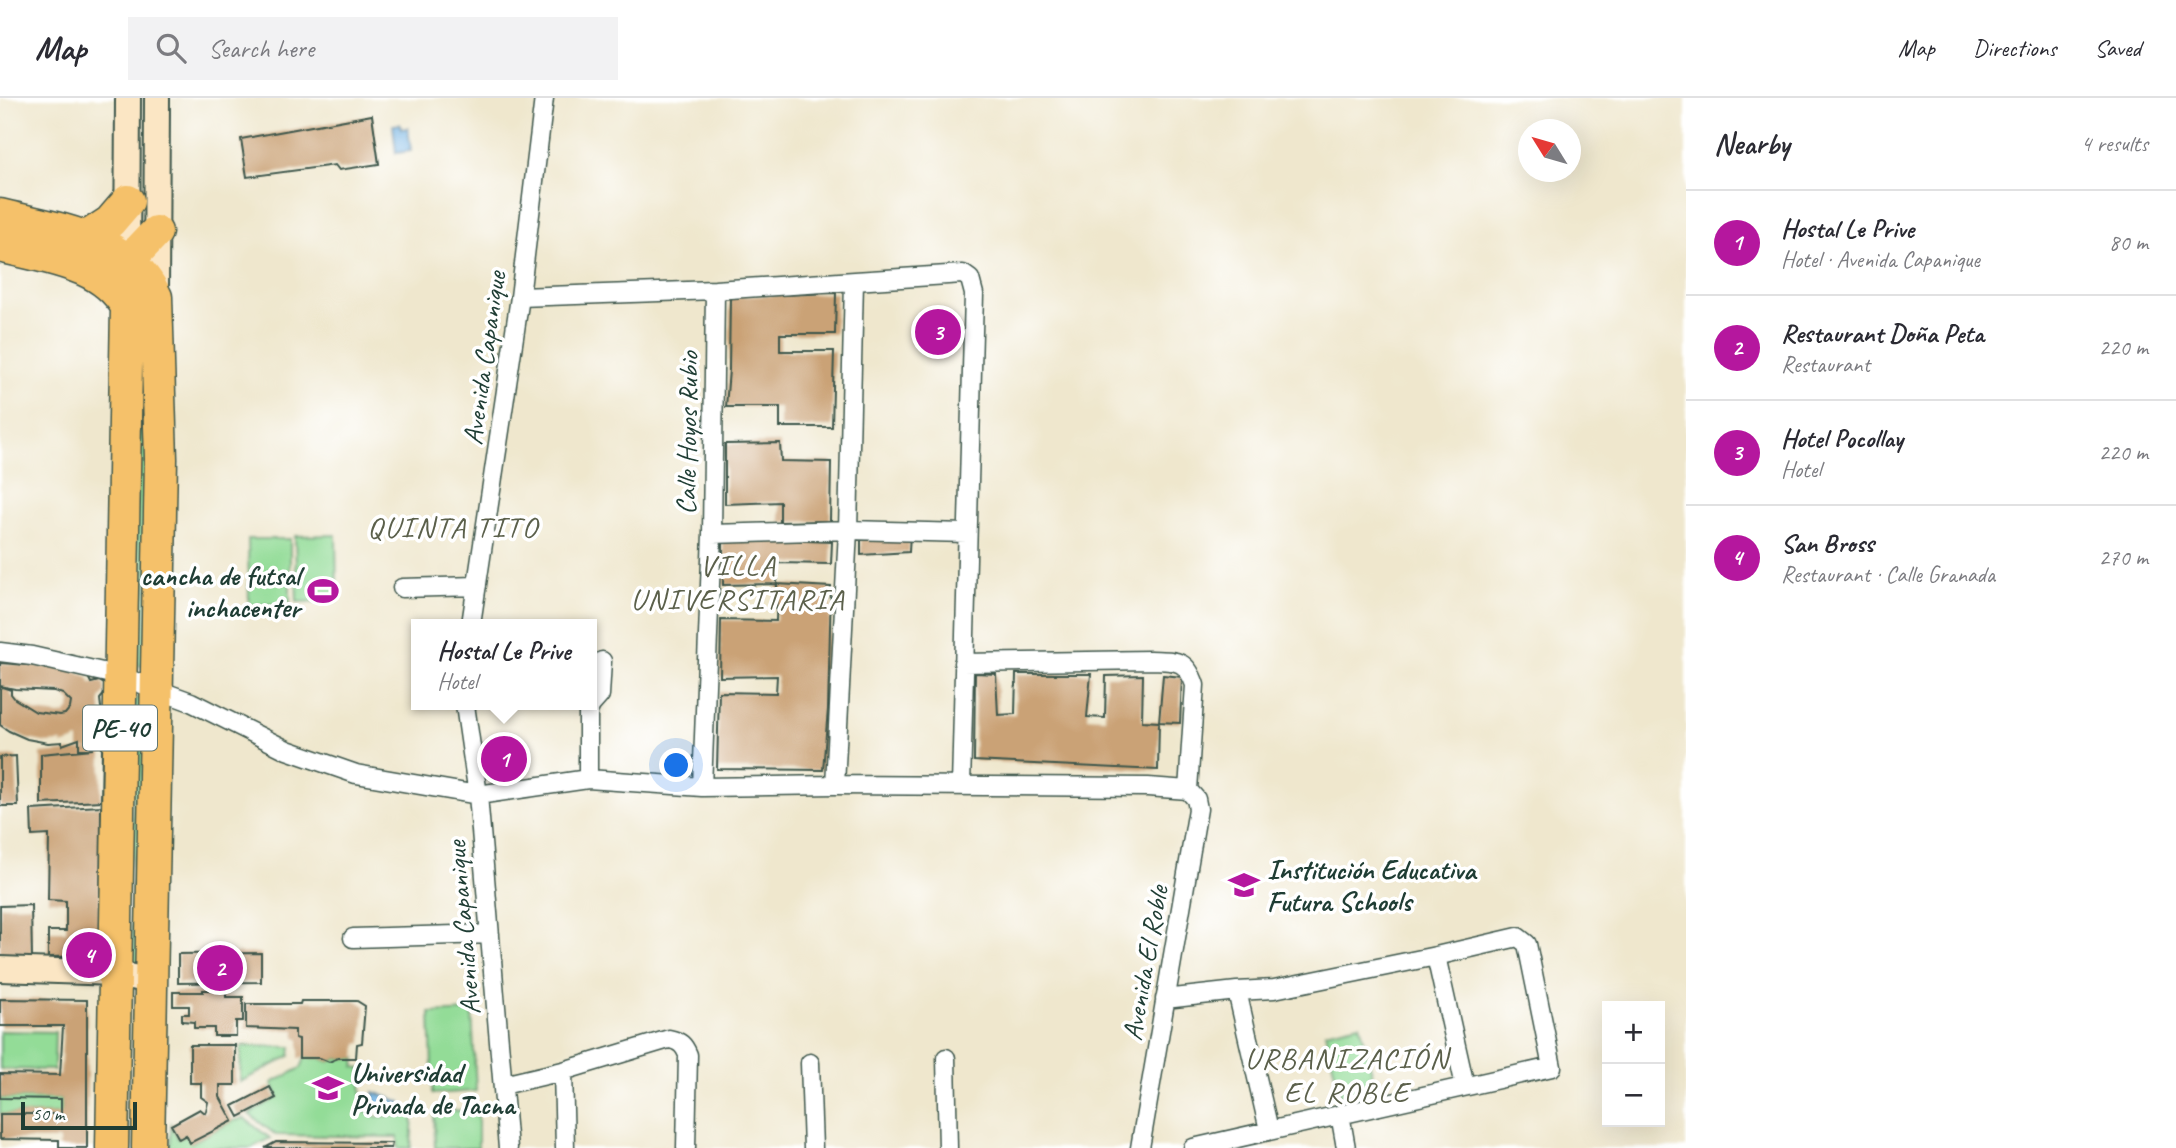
<!DOCTYPE html>
<html lang="en">
<head>
<meta charset="utf-8">
<style>
  body { margin:0; font-family:Caveat,sans-serif; background:#f2f2f3; color:#2b2b33 }
  .controls { position:absolute; right:21px; bottom:21px; display:grid; overflow:hidden; border-radius:0px; box-shadow:0 7px 28px #0002 }
  .controls button { width:63px; height:63px; display:grid; place-items:center; padding:0; border:0; border-bottom:2px solid #e1e1e2; background:#fff; color:#2b2b33; font:35px sans-serif }
  .compass { position:absolute; left:1518px; top:21px; width:63px; height:63px; border-radius:50%; background:#fff; box-shadow:0 7px 28px #0002; rotate:307deg }
  .scale { position:absolute; left:21px; bottom:18px; width:116px; box-sizing:border-box; padding-left:7px; border:4px solid #1f3d34; border-top:0; font-size:19px; line-height:24px; white-space:nowrap; color:#1f3d34; -webkit-text-stroke:5px #fff; paint-order:stroke }
  .you { position:absolute; left:677px; top:668px; width:24px; height:24px; margin:-18px; border:5px solid #fff; border-radius:50%; background:#1a73e8; box-shadow:0 0 0 10px #1a73e833 }
  .badge { display:grid; place-items:center; width:46px; height:46px; border-radius:50%; background:#b5179e; color:#fff; font-size:23px; font-weight:700 }
  .pin { position:absolute; translate:-50% -50%; border:4px solid #fff; box-shadow:0 2px 7px #0006 }
  .popup { position:absolute; left:411px; top:521px; width:186px; height:91px; box-sizing:border-box; display:grid; place-content:center; border-radius:0px; background:#fff; filter:drop-shadow(0 2px 5px #0005); font-size:23px; white-space:nowrap; color:#7c7c81 }
  .popup b { font-size:26px; color:#2b2b33 }
  .popup::after { content:''; position:absolute; left:50%; top:100%; margin-left:-14px; border:14px solid transparent; border-top-color:#fff }
  .list { margin:0; padding:0; list-style:none }
  h2 { display:flex; justify-content:space-between; align-items:center; height:91px; margin:0; padding:0 28px; font-size:30px }
  h2 small { font-size:23px; font-weight:400; color:#7c7c81 }
  .list li { display:grid; grid-template-columns:46px 1fr auto; gap:21px; align-items:center; box-sizing:border-box; height:105px; padding:0 28px; border-top:2px solid #e1e1e2 }
  .list b { display:block; font-size:26px; white-space:nowrap }
  .list p { margin:0; font-size:23px; white-space:nowrap; color:#7c7c81 }
  .list em { font-size:23px; font-style:normal; color:#7c7c81 }
  .icon { flex:none; width:38px; height:38px; fill:none; stroke:currentColor; stroke-width:2; stroke-linecap:round; stroke-linejoin:round }
  .map { position:relative; flex:none; width:1686px; height:1050px; overflow:hidden }
  header { display:flex; align-items:center; gap:42px; box-sizing:border-box; height:98px; padding:0 35px; background:#fff; border-bottom:2px solid #e1e1e2 }
  header strong { font-size:33px }
  nav { display:flex; gap:38px; margin-inline-start:auto; font-size:24px }
  .search { width:490px; height:63px; background:#f2f2f3; display:flex; align-items:center; gap:18px; box-sizing:border-box; padding:0 24px; border-radius:0px; color:#7c7c81; font-size:26px }
  main { display:flex }
  aside { flex:1; background:#fff }
  .map>svg:first-child { display:block }
  .green { fill:#93dc97; stroke:#598c66; stroke-width:2 }
  .water { fill:#6bade0; stroke:#45758a; stroke-width:2 }
  .building { fill:#caa276 }
  .lines { fill:none; stroke-linecap:round; stroke-linejoin:round }
  .street-casing { stroke:#3e564b; stroke-width:21 }
  .secondary-casing { stroke:#3e564b; stroke-width:28 }
  .highway-casing { stroke:#3e564b; stroke-width:35 }
  .street { stroke:#fff; stroke-width:18 }
  .secondary { stroke:#fbe6c4; stroke-width:24 }
  .highway { stroke:#f5c16b; stroke-width:32 }
  .labels { text-anchor:middle; dominant-baseline:central; stroke-width:7; stroke-linejoin:round; paint-order:stroke }
  .shield { fill:#fff; stroke:#627771; stroke-width:2 }
  .shield-label { font-size:26px; font-weight:bold; fill:#1f3d34 }
  .street-label { font-size:28px; fill:#1f3d34; stroke:#fff }
  .poi-label { font-size:28px; font-weight:bold; fill:#1f3d34; stroke:#fff; text-anchor:start }
  .neighbourhood-label { font-size:30px; letter-spacing:2px; fill:#5b604b; stroke:#fff }
</style>
</head>
<body>
<header>
<strong>Map</strong>
<div class="search"><svg class="icon" aria-label="search" viewBox="0 0 24 24"><circle cx="10" cy="10" r="6"/><path d="M15 15l6 6"/></svg>Search here</div>
<nav><a>Map</a><a>Directions</a><a>Saved</a></nav>
</header>
<main>
<div class="map">
<svg width="1686" height="1050" viewBox="0 0 1686 1050">
  <rect width="100%" height="100%" fill="#fff"/>
  <filter id="ink" filterUnits="userSpaceOnUse"><feTurbulence type="fractalNoise" baseFrequency=".0143" numOctaves="2"/><feDisplacementMap in="SourceGraphic" scale="14" xChannelSelector="R" yChannelSelector="G"/><feConvolveMatrix kernelMatrix="1 2 1 2 8 2 1 2 1" color-interpolation-filters="sRGB"/></filter>
  <filter id="wash" filterUnits="userSpaceOnUse"><feTurbulence type="fractalNoise" baseFrequency=".00686" numOctaves="4" result="noise"/><feDisplacementMap in="SourceGraphic" scale="28" xChannelSelector="R" yChannelSelector="G"/><feGaussianBlur stdDeviation="1.57" result="paint"/><feColorMatrix in="noise" values="0 0 0 0 0 0 0 0 0 0 0 0 0 0 0 0 0 1.4 0 .05"/><feComposite in="paint" operator="in"/></filter>
  <g filter="url(#wash)">
    <rect width="100%" height="100%" fill="#efe7cd"/>
    <!-- green -->
    <path class="green" d="M149,213L147,566L140,568L135,564L134,218Z
      M336,437L337,503L297,504L295,438Z
      M248,441H290V506L249,507Z
      M140,599L144,600L141,868L131,871L134,605L136,600Z
      M472,913L476,993L433,996L430,915Z
      M1360,926L1376,991L1341,1000L1325,934Z
      M0,933L55,934L54,972L0,971Z
      M241,948L291,949L290,958L240,984Z
      M305,960H320L329,964L338,960H356L354,969L361,970L362,1013L372,1014L376,1019L386,1018L413,1016L411,1050H398V1039L276,1037L249,1016L278,999L272,985L301,970Z
      M0,1000L61,1001V1016H0Z
      M478,1012V1050H435L434,1013Z
      M244,1020L270,1040L251,1050H170L171,1027L178,1041L186,1037L191,1045L233,1023Z"/>
    <!-- water -->
    <path class="water" d="M400,26L401,31L408,30L411,53L396,55L393,27Z
      M374,994L401,1004L402,1018L375,1008Z"/>
    <g id="blocks">
      <!-- building -->
      <path class="building" d="M372,17L379,66L339,72L335,67L247,79L241,41Z
        M836,195L835,236H780V253H834L832,329H780V309H726L729,272L730,199Z
        M780,345L781,363L831,364L830,423L780,424V404L725,406V346Z
        M861,435H910L909,454L861,457Z
        M780,442L832,444L831,466L778,465L777,486L831,489L828,611L823,672L717,671L719,594L776,595L777,578L720,579L721,522L776,523L777,486L723,487V443Z
        M0,565L67,570L88,579L91,585L99,583L104,586L105,595L100,601L103,627L101,638H105L106,650H102L101,703L41,706V656L93,651H79V641L62,647V644L48,645L27,641L9,633L0,627V590L2,589L11,592V596L15,601L36,614L60,617L65,616L70,610L71,604L63,596L54,593L15,591L0,588Z
        M975,575L996,576L998,617L1015,616L1016,576H1091L1087,619L1105,620L1106,578L1143,577L1142,623L1159,624L1158,672L974,663Z
        M1163,577L1182,579L1180,625L1159,624Z
        M16,658L18,708H0V659Z
        M101,708L100,855L97,858L48,859V833H66V803L48,802L49,737L32,738L31,712Z
        M31,807L32,861L0,862V808Z
        M261,855V884L178,885V856Z
        M203,892H226V899H243V923H236V938H214V930H194V924L182,923V916H189V908H173V894H203Z
        M0,901L87,902V1050H59V1042L0,1041V1016H61V1001L0,1000V976L60,977L63,928H0Z
        M301,903H357L365,908L362,945L357,946L356,960H338L329,964L320,960H299V941L295,940V932L246,930V906H300Z
        M190,947H235V987H220V999L233,1023L190,1045L186,1037L179,1041L171,1027L200,1011L205,1015L206,1013L208,1004L201,999V985H190Z
        M270,989L276,1000L239,1019L233,1008Z
        M276,1044L392,1045L391,1050H265Z"/>
    </g>
  </g>
  <g filter="url(#ink)">
    <use href="#blocks" fill-opacity="0" stroke="#3e564b" stroke-width="2"/>
    <g class="lines">
      <!-- street casing -->
      <g class="street-casing">
        <path id="street" d="M520,199L715,192L963,176L970,181L974,196L961,688
          M712,436L848,432L967,435
          M402,490L477,488
          M471,526L520,199L544,0
          M0,554L32,558L120,578L191,604L287,652L356,676L478,697L588,681L702,689L835,687L1148,689L1188,692
          M963,565L1150,562C1175,563 1186,560 1195,587L1188,692
          M592,606L600,597L602,563
          M465,607L478,697L508,1050
          M588,681V614L591,607
          M835,687L848,432L854,184
          M702,689L712,436L715,192
          M353,840L490,836
          M1436,858L1465,988
          M1237,893L1269,1032
          M1165,901L1237,893L1274,891L1436,858L1518,839L1527,846L1552,969L1193,1050
          M946,960L948,1050
          M810,965L813,1050
          M563,973L565,1050
          M503,987L563,973L669,941C680,943 684,947 688,957L686,1050
          M1340,1016L1346,1050
          M1140,1050L1198,711L1196,701L1188,692"/>
      </g>
      <!-- secondary casing -->
      <g class="secondary-casing">
        <path id="secondary" d="M127,174L128,0
          M156,199L157,0
          M0,871L115,875L150,883"/>
      </g>
      <!-- highway casing -->
      <g class="highway-casing">
        <path id="highway" d="M0,117C57,131 129,139 156,199L161,361L148,1050
          M87,139L110,124L128,103
          M0,148C46,160 102,165 127,209L112,1050
          M110,170L138,153L156,134"/>
      </g>
      <!-- street -->
      <use href="#street" class="street"/>
      <!-- secondary -->
      <use href="#secondary" class="secondary"/>
      <!-- highway -->
      <use href="#highway" class="highway"/>
    </g>
  </g>
  <!-- icons -->
  <defs>
    <g id="stadium-bare" transform="scale(2.415)"><path d="M0-5a6.5 5 0 1 0 0 10a6.5 5 0 1 0 0-10ZM-3.5-1.8h7v3.6h-7Z" fill="#b5179e" stroke="#fff" stroke-width="2.5" paint-order="stroke"/></g>
    <g id="school-bare" transform="scale(2.415)"><path d="M0-5L7-2L0 1L-7-2ZM-4 1L0 2.5L4 1V4Q0 6-4 4Z" fill="#b5179e" stroke="#fff" stroke-width="2.5" paint-order="stroke"/></g>
    <g id="university-bare" transform="scale(2.415)"><path d="M0-5L7-2L0 1L-7-2ZM-4 1L0 2.5L4 1V4Q0 6-4 4Z" fill="#b5179e" stroke="#fff" stroke-width="2.5" paint-order="stroke"/></g>
  </defs>
  <g fill-rule="evenodd">
    <use href="#stadium-bare" x="323" y="493"/>
    <use href="#school-bare" x="1244" y="787"/>
    <use href="#university-bare" x="328" y="990"/>
  </g>
  <g class="labels">
    <!-- shield labels -->
    <rect class="shield" x="83" y="607.5" width="74" height="45" rx="5"/>
    <g class="shield-label">
      <text x="120" y="630">PE-40</text>
    </g>
    <!-- street labels -->
    <g class="street-label">
      <text transform="translate(484 260) rotate(-82)">Avenida Capanique</text>
      <text transform="translate(687 335) rotate(-89)">Calle Hoyos Rubio</text>
      <text transform="translate(463 830) rotate(-95)">Avenida Capanique</text>
      <text transform="translate(1145 865) rotate(-80)">Avenida El Roble</text>
    </g>
    <!-- poi labels -->
    <g class="poi-label">
      <text x="300" y="477" text-anchor="end">cancha de futsal<tspan x="300" dy="32">inchacenter</tspan></text>
      <text x="1267" y="771">Institución Educativa<tspan x="1267" dy="32">Futura Schools</tspan></text>
      <text x="351" y="974">Universidad<tspan x="351" dy="32">Privada de Tacna</tspan></text>
    </g>
    <!-- neighbourhood labels -->
    <g class="neighbourhood-label">
      <text x="453" y="429">QUINTA TITO</text>
      <text x="738" y="467">VILLA<tspan x="738" dy="34">UNIVERSITARIA</tspan></text>
      <text x="1347" y="960">URBANIZACIÓN<tspan x="1347" dy="34">EL ROBLE</tspan></text>
    </g>
  </g>
</svg>
<div class="controls">
<button>+</button>
<button>−</button>
</div>
<svg class="compass" viewBox="-18 -18 36 36"><path d="M0-13l5 13h-10z" fill="#e53935"/><path d="M0 13l5-13h-10z" fill="#7c7c81"/></svg>
<div class="scale">50 m</div>
<div class="you"></div>
<div class="pin badge" style="left:504px;top:661px">1</div>
<div class="popup"><b>Hostal Le Prive</b>Hotel</div>
<div class="pin badge" style="left:220px;top:870px">2</div>
<div class="pin badge" style="left:938px;top:234px">3</div>
<div class="pin badge" style="left:89px;top:857px">4</div>
</div>
<aside>
<h2>Nearby<small>4 results</small></h2>
<ul class="list">
<li><span class="badge">1</span><div><b>Hostal Le Prive</b><p>Hotel · Avenida Capanique</p></div><em>80 m</em></li>
<li><span class="badge">2</span><div><b>Restaurant Doña Peta</b><p>Restaurant</p></div><em>220 m</em></li>
<li><span class="badge">3</span><div><b>Hotel Pocollay</b><p>Hotel</p></div><em>220 m</em></li>
<li><span class="badge">4</span><div><b>San Bross</b><p>Restaurant · Calle Granada</p></div><em>270 m</em></li>
</ul>
</aside>
</main>
</body>
</html>
